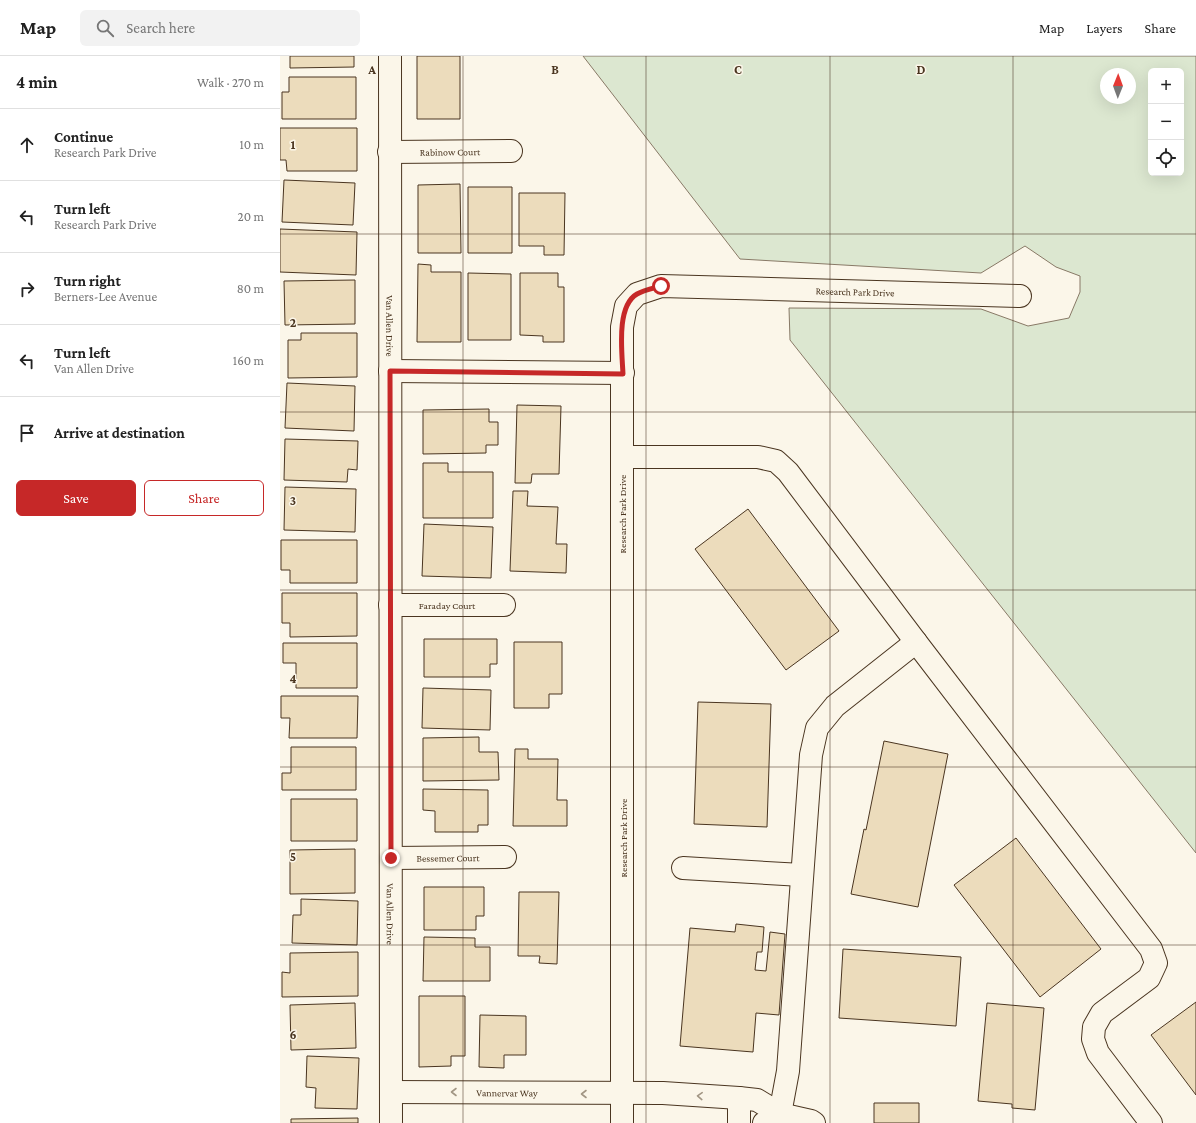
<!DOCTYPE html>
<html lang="en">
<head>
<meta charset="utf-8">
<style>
  body { margin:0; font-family:"Crimson Pro",serif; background:#f2f2f2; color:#222 }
  .controls { position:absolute; right:12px; top:12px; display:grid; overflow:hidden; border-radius:6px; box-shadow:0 4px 16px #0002 }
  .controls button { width:36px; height:36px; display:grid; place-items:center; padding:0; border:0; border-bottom:1px solid #e0e0e0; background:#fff; color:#222; font:20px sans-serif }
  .compass { position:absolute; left:820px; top:12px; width:36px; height:36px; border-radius:50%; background:#fff; box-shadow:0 4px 16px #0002; rotate:1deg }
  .stop { position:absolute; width:12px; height:12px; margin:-9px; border:3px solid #c62828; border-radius:50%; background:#fff }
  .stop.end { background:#c62828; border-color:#fff; box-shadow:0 1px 4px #0008 }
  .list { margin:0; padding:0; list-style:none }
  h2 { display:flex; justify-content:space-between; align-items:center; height:52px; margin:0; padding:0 16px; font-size:17px }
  h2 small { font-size:13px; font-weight:400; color:#767676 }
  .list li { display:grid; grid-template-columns:26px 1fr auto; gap:12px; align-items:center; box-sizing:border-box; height:72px; padding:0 16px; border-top:1px solid #e0e0e0 }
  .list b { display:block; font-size:15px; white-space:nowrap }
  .list p { margin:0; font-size:13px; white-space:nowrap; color:#767676 }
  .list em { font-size:13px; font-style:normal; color:#767676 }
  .actions { display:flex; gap:8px; padding:12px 16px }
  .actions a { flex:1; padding:9px 0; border:1px solid #c62828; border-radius:6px; text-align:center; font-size:14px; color:#c62828 }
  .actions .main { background:#c62828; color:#fff }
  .icon { flex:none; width:22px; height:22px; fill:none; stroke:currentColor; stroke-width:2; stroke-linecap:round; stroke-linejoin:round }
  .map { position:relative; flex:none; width:916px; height:1067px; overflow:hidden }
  header { display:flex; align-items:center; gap:24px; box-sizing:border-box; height:56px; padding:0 20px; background:#fff; border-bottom:1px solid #e0e0e0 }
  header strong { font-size:19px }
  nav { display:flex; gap:22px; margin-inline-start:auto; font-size:14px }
  .search { width:280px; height:36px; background:#f2f2f2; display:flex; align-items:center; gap:10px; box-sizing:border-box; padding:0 14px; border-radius:6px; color:#767676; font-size:15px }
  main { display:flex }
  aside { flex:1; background:#fff }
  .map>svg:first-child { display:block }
  .green { fill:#dce7d0; stroke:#887966; fill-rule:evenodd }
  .building { fill:#ecdcbc; stroke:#4a3520 }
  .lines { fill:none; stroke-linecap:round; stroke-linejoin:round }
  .minor-casing { stroke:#4a3520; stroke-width:24 }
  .minor { stroke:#fbf6e9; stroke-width:22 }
  .oneway { stroke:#a29684 }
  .route { stroke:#c62828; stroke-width:5 }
  .grid { fill:none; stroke:#4a3520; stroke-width:1; stroke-opacity:0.55 }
  .labels { text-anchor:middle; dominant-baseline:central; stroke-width:3; stroke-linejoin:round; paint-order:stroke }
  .street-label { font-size:10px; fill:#4a3520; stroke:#fbf6e9 }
  .grid-label { font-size:13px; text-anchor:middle; font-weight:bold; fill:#4a3520; stroke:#fbf6e9; stroke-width:3; stroke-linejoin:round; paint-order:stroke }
</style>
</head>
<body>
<header>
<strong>Map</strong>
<div class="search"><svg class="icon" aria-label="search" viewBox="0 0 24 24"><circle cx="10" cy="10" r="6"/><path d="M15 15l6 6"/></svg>Search here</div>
<nav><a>Map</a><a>Layers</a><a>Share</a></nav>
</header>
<main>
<aside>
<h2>4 min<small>Walk · 270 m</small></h2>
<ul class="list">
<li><svg class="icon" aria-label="ahead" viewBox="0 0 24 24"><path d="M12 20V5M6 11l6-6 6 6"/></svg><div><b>Continue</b><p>Research Park Drive</p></div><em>10 m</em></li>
<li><svg class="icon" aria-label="left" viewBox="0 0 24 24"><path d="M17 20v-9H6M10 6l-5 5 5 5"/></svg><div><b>Turn left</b><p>Research Park Drive</p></div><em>20 m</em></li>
<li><svg class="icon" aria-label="right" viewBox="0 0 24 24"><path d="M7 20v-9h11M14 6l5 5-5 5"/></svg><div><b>Turn right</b><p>Berners-Lee Avenue</p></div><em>80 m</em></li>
<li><svg class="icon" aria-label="left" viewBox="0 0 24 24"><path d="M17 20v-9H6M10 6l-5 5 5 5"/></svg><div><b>Turn left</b><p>Van Allen Drive</p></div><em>160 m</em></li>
<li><svg class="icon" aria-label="arrive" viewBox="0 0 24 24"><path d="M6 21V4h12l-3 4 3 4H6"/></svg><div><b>Arrive at destination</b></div></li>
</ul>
<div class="actions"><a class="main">Save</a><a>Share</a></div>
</aside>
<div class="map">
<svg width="916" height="1067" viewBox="0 0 916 1067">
  <rect width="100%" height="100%" fill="#fbf6e9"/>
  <!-- green -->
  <path class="green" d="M303,0H916V797L510,284L509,252L701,253L748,270L789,262L800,236V220L776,211L745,190L701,217L460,203ZM871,15H901V117H871ZM826,18H850V42H826Z"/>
  <!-- building -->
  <path class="building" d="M10,0H74V11L10,12Z
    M137,0H180V63H137Z
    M9,21H76V63H2V36H9Z
    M0,72H77V115H7L6,104H0Z
    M4,124L75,127L73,169L2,166Z
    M180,128L181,197H138V129Z
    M188,131H232V197H188Z
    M239,137H285L284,199H264V190H239Z
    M0,173L77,176L76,219L0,216Z
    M138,208L151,209V216H181V286H137Z
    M188,217L231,218V284H188Z
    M240,217H278V231H284V286H263V280L240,279Z
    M75,224V268L5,269L4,225Z
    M21,277H77V321L8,322V284H21Z
    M7,327L75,330L74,375L5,372Z
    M237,349L281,350L279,418H252L251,427H235Z
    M209,353V366H218V389H206V397L143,398V354Z
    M5,383L78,385L77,414L68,413L67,426L4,424Z
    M143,407H168V416H213V462H143Z
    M5,431L76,433L75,476L4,474Z
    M233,435H248L247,450L278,451L276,488H287L286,517L230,515Z
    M468,453L559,575L506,614L415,493Z
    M144,468L213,471L211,522L142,520Z
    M1,484H77V527H10V514H1Z
    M2,537H77V580L10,581V567H2Z
    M144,583H217V608H210V621H144Z
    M234,586H282V638H269V652H234Z
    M3,587H77V632H16V607H3Z
    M143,632L211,634L210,674L142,672Z
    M1,640H78L77,682H9L10,662H1Z
    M418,646L491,648L487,771L414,768Z
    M199,681V696H218L219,724L143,725V682Z
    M604,685L668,698L638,851L571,838L584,773L586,774Z
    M11,691H76V734H2V717H11Z
    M235,693H248V703H278L277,744H287V770H233Z
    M143,733L208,734V769H198V776H155V755L143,754Z
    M11,743H77V785H11Z
    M736,782L821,893L760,941L674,829Z
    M75,793V837L10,838V794Z
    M144,831H204V860H196V874H144Z
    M239,836H279L277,908L259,907L260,900H238Z
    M21,843L78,845L77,889L12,887L13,859H21Z
    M456,868L484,871L482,896H477L475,914L486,915L490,876L505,878L499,959L476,957L473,996L400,990L410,872L455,876Z
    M144,881L195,882V891H210V925H143Z
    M563,893L681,901L676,970L559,962Z
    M78,896V940L2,941V916L10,917V897Z
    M139,940H185V1000H171V1010L139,1011Z
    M916,946V1039L871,979Z
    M75,947L76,992L11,994L10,949Z
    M707,947L764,952L755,1054L732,1052V1048L698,1045Z
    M200,959L246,960V999H224V1012L199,1011Z
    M27,1000L79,1002L77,1053L35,1052L36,1032L26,1031Z
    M594,1047H639V1067H594Z
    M78,1062V1067H11V1063Z"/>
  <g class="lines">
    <!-- minor casing -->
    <g class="minor-casing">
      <g id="minor">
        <path id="s1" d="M110,0L111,1067"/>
        <path id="s2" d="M109,96L231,95"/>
        <path d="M110,315L343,317"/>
        <path d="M342,401H478L496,405L508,416L636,586L871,893L876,907L869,922L822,957L814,971L813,983L818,997L871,1067"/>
        <path id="s3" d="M110,549H224"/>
        <path id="s4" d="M111,802L225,801"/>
        <path d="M403,812L522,819"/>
        <path id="s5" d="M111,1036L383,1037L459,1042L477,1044L500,1058L531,1065L534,1067"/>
        <path d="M459,1042V1067"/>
        <path id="s6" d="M342,1067V271L346,250L357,238L381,230L740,240"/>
        <path d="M484,1067L500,1058L508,1015L531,699L537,672L555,650L636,586"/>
      </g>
    </g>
    <!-- minor -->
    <use href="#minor" class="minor"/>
  </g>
  <!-- one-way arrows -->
  <defs><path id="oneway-chevron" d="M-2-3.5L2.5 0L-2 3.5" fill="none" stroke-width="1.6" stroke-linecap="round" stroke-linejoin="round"/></defs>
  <g class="oneway">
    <use href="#oneway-chevron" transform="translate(174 1036) rotate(180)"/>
    <use href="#oneway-chevron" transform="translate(304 1038) rotate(180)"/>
    <use href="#oneway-chevron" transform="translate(420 1040) rotate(-177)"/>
  </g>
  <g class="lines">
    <!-- route -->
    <path class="route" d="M111,802L110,315L343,318C342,296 336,250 357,238C364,234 374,232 381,230"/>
  </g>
  <!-- grid -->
  <path class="grid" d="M183,0V1067M366,0V1067M550,0V1067M733,0V1067M0,178H916M0,356H916M0,534H916M0,711H916M0,889H916"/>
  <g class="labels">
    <!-- street labels -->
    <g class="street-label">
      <text stroke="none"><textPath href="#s2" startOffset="61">Rabinow Court</textPath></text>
      <text stroke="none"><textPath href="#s6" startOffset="1053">Research Park Drive</textPath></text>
      <text stroke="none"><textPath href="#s1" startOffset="270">Van Allen Drive</textPath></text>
      <text transform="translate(342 458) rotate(-90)">Research Park Drive</text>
      <text stroke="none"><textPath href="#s3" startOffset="57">Faraday Court</textPath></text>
      <text transform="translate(343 782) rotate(-90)">Research Park Drive</text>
      <text stroke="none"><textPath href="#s4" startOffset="57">Bessemer Court</textPath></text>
      <text stroke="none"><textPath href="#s1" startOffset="858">Van Allen Drive</textPath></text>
      <text stroke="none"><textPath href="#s5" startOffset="116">Vannervar Way</textPath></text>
    </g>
  </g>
  <g class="grid-label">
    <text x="92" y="18">A</text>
    <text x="275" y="18">B</text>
    <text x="458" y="18">C</text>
    <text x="641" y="18">D</text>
    <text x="13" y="93">1</text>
    <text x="13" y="271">2</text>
    <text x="13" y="449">3</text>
    <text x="13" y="627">4</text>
    <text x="13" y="805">5</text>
    <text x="13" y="983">6</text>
  </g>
</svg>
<div class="controls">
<button>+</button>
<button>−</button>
<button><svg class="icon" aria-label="locate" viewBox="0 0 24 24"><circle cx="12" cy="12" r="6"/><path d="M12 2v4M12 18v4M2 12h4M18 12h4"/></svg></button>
</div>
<svg class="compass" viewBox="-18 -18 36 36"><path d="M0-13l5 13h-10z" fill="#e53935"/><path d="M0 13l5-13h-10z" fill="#767676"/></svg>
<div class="stop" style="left:381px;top:230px"></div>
<div class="stop end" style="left:111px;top:802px"></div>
</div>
</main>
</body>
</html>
